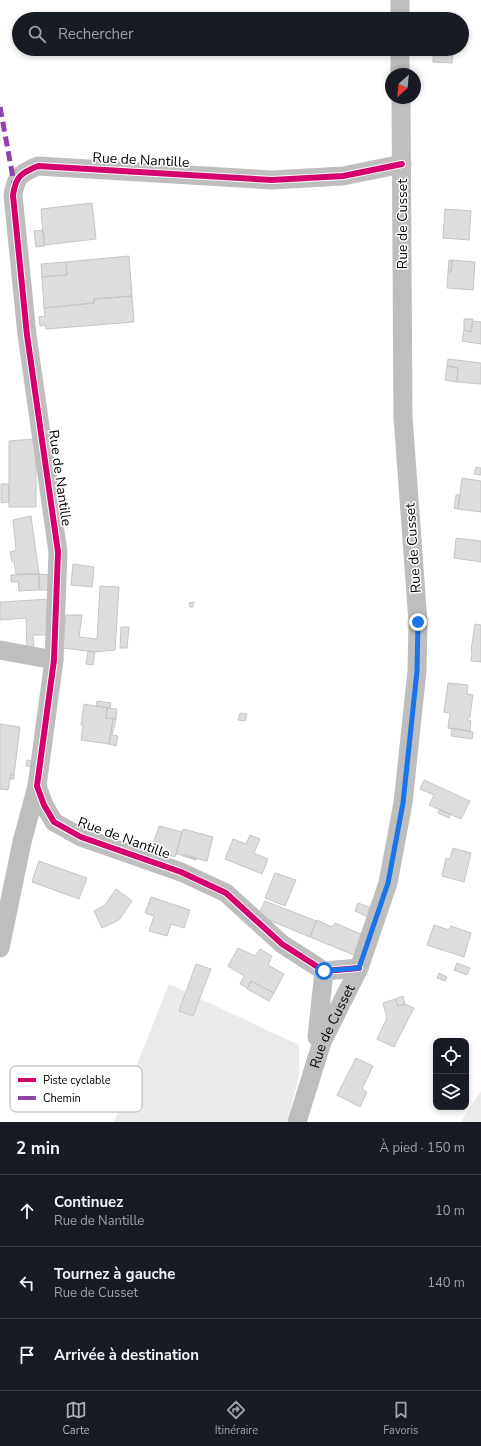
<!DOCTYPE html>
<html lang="fr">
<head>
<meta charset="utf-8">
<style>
  body { margin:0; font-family:"Nunito Sans",sans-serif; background:#242831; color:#f1f3f6 }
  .controls { position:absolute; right:12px; bottom:12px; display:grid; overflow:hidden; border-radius:8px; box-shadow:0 2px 6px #0003 }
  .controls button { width:36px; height:36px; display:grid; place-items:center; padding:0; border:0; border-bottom:1px solid #363941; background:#171b24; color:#f1f3f6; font:20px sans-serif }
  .compass { position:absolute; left:385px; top:68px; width:36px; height:36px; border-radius:50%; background:#171b24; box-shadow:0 2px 6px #0003; rotate:207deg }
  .stop { position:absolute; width:12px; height:12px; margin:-9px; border:3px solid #1a73e8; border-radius:50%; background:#fff }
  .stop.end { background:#1a73e8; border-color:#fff; box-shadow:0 1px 4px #0008 }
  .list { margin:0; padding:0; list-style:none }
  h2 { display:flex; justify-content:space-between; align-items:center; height:52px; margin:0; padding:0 16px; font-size:17px }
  h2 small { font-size:13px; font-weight:400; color:#9ea1a6 }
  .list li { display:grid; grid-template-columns:26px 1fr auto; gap:12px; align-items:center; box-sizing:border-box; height:72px; padding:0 16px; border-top:1px solid #363941 }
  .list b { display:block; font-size:15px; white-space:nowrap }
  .list p { margin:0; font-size:13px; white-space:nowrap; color:#9ea1a6 }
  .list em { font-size:13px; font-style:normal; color:#9ea1a6 }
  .icon { flex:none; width:22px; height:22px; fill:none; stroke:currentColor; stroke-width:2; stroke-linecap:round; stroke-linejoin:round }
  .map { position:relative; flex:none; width:481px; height:1122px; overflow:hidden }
  .search { position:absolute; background:#171b24; box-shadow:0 2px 6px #0003; left:12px; right:12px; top:12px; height:44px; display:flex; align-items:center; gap:10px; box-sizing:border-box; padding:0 14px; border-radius:22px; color:#9ea1a6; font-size:15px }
  .sheet { height:268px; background:#171b24 }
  nav { display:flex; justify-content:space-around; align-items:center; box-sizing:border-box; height:56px; border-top:1px solid #363941; background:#171b24; font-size:11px; color:#9ea1a6 }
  nav a { display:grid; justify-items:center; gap:2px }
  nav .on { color:#adaeaf }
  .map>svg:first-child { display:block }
  .green { fill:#eaeaea }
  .building { fill:#ddd; stroke:#c5c5c5 }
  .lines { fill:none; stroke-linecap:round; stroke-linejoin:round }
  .street { stroke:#bebebe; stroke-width:19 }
  .quiet { stroke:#8e44ad; stroke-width:5; stroke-dasharray:10 5; stroke-linecap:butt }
  .cycleway-casing { stroke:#fff; stroke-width:8 }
  .cycleway { stroke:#d6006c; stroke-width:6 }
  .route { stroke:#1a73e8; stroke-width:5 }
  .labels { text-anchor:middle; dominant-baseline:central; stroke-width:3; stroke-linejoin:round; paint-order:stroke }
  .street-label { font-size:14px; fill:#000; stroke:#fff }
  .key { fill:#fff; stroke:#b2b2b2; stroke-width:1 }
  .key-label { font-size:11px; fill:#000 }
</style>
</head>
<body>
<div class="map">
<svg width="481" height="1122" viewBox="0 0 481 1122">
  <rect width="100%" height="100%" fill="#fff"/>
  <!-- green -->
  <path class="green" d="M169,984L299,1045V1076L287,1122H114Z
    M481,1091V1122H461Z"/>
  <!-- building -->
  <path class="building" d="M421,49H453L452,63L433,62V53H421Z
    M92,203L96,239L44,245L41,209Z
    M445,209L471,211L469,240L443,238Z
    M43,230L45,246L36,247L34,231Z
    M129,256L132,296L94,299V303L44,308L42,277L67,275L66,262Z
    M449,260H452L451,272H448Z
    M452,260L475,262L473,290L447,288L448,272H451Z
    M66,262L67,275L42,277L41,264Z
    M132,296L134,322L46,329L45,325L40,326L39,317L45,316L44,308L94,303V299Z
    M464,319H473L471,332L464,330Z
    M473,321L481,322V344L462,341L464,330L471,332Z
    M448,359L481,363V384L457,382L458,368L447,366Z
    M447,366L458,368L457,382L445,380Z
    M35,439L36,456V507H9V441Z
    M476,467L481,468V475L474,474Z
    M462,478L481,481V512L458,509Z
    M1,484H9V502L1,503Z
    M456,495H460L458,509L454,508Z
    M31,516L39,574H16L14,562H12L10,552L16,550L13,520Z
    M456,538L481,541V562L454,558Z
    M73,564L94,567L92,587L71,585Z
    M39,574L53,575L52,590H39Z
    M39,574V590L19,591L18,582H11V575Z
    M100,586L119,587L115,650L95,652L62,648L66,615H82L79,637L97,639Z
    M51,599L49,635H33L34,646L27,647L26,618L0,620V602Z
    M194,602L193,607H190L189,603Z
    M475,624L481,625V662L471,661L472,652L471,651Z
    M121,627H129L127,648H120Z
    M88,651L95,652L93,665L86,664Z
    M448,683L468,685L467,694L473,695L470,717H468V720L471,721L470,731L448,728L450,713L444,712Z
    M97,701L111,703L110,708L96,706Z
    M84,704L107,708L106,718L113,719L109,744L81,740L83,725H81Z
    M107,708L117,709L116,719L106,718Z
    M240,713L247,714L245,721L238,720Z
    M113,719H116L112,735L118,736L116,746L109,744Z
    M0,724L20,727L14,775L11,774L8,790L0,789Z
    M452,728L473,732L472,739L451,736Z
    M27,760L33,761L32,767L26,766Z
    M11,774L14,775V779H10Z
    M424,780L470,801L461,819L429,805L434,795L420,789Z
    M439,809L450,814L449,818L438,813Z
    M159,826L182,832L175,857L151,850Z
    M183,829L213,837L207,861L176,854Z
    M250,835L260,839L254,853L268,859L262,874L225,859L233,839L246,844Z
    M453,848L471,853L464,882L442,876L446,858L450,859Z
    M184,854L196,858V860L183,856Z
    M39,861L87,878L79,899L32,882Z
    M275,873L296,880L285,906L265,898Z
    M116,889L132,901L119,920L102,928L94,911L105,905Z
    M151,897L190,910L184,928L171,924L167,936L149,931L154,916L145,913Z
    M265,901L316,921L310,937L264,918L260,911Z
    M358,903L374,909L370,918L355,911Z
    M317,920L332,927L335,923L363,935L354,955L310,937Z
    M434,925L449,930L451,926L471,933L464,957L427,945Z
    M238,948L255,956L260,949L272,956L268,965L284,974L274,993L251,981L248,988L240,984L244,976L228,966Z
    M457,963L470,968L467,975L454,970Z
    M196,964L211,969L193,1016L179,1011Z
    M439,973L447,977L445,981L437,978Z
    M251,981L274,993L269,1001L247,989Z
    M403,996L405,1004L398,1006L395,999Z
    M395,999L398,1006L405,1004L414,1008L394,1047L377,1039L387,1018L383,1003Z
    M356,1058L373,1066L362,1089L367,1092L360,1107L337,1095Z"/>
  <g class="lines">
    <!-- street -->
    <g class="street">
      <path d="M400,0V19"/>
      <path d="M400,49V74"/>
      <path d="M0,650L54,660"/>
      <path d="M0,948L22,842L37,786"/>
      <path d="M359,968L324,971L282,944L226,893L181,872L81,837L54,822L44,805L37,786L54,660L58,552L27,335L13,195C16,176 21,173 38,166L272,180L343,176L402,164"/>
      <path d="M322,1042L317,1037L324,971"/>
      <path id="s1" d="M297,1122L322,1042L359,968L388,883L403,803L417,671L418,622L403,417L401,98"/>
    </g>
    <!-- quiet -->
    <path class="quiet" d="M0,107L14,183"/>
    <!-- cycleway casing -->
    <g class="cycleway-casing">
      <path id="cycleway" d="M359,968L324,971L282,944L226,893L181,872L81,837L54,822L44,805L37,786L54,660L58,552L27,335L13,195C16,176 21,173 38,166L272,180L343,176L402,164"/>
    </g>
    <!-- cycleway -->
    <use href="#cycleway" class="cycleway"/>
  </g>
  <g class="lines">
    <!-- route -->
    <path class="route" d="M324,971L359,968L388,883L403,803L417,671L418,622"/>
  </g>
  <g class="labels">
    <!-- street labels -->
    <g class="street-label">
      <text transform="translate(141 160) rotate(3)">Rue de Nantille</text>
      <text transform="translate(402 224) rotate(-90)">Rue de Cusset</text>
      <text transform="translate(60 478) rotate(82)">Rue de Nantille</text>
      <text transform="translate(413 548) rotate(-94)">Rue de Cusset</text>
      <text transform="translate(124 838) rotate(20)">Rue de Nantille</text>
      <text stroke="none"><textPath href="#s1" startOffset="102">Rue de Cusset</textPath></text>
    </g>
  </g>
  <!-- legend -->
  <rect x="10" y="1066" width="132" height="46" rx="6" class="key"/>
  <rect x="18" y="1078" width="18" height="4" fill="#d6006c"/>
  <rect x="18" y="1096" width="18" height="4" fill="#8e44ad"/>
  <g class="key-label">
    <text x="43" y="1084">Piste cyclable</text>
    <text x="43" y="1102">Chemin</text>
  </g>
</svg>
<div class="controls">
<button><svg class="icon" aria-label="locate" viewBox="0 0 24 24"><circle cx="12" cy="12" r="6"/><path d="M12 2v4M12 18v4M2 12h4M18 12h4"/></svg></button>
<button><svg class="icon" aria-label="layers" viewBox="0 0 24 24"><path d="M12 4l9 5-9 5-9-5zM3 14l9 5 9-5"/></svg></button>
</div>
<svg class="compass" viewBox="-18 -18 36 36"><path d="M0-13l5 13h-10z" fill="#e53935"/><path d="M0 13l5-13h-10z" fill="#9ea1a6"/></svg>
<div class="stop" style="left:324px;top:971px"></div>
<div class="stop end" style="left:418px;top:622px"></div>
<div class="search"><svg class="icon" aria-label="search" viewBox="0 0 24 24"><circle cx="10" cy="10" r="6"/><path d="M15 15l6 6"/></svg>Rechercher</div>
</div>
<section class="sheet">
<h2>2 min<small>À pied · 150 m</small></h2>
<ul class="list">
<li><svg class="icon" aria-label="ahead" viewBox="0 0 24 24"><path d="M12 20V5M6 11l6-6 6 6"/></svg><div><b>Continuez</b><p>Rue de Nantille</p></div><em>10 m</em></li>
<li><svg class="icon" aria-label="left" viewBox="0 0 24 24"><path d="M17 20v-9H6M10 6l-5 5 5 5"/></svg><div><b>Tournez à gauche</b><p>Rue de Cusset</p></div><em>140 m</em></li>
<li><svg class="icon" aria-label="arrive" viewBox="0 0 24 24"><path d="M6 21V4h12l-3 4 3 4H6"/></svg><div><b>Arrivée à destination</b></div></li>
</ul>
</section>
<nav>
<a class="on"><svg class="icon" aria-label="map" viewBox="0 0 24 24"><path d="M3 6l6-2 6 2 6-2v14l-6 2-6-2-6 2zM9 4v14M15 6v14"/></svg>Carte</a>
<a><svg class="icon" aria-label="directions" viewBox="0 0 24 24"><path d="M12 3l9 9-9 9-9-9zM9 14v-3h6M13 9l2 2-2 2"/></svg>Itinéraire</a>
<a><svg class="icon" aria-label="saved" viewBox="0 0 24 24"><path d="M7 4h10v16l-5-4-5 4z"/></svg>Favoris</a>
</nav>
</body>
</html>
